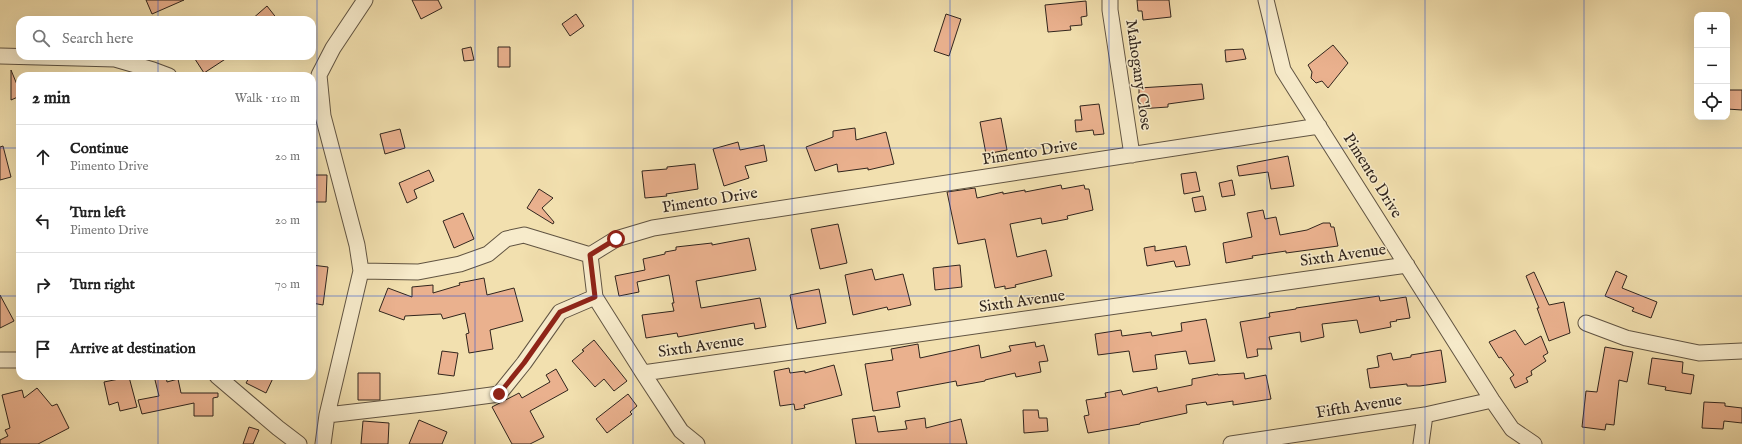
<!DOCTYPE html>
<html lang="en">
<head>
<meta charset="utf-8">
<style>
  body { margin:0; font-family:"IM FELL English",serif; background:#f2f2f2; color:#222 }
  .controls { position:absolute; right:12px; top:12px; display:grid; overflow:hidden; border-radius:8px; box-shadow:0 4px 16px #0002 }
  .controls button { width:36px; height:36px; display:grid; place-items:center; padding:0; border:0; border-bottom:1px solid #e0e0e0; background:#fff; color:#222; font:20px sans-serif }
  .stop { position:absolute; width:12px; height:12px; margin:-9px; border:3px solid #8f2418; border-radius:50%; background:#fff }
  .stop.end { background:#8f2418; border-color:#fff; box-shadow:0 1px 4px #0008 }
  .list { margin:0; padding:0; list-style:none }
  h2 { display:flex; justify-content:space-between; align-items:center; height:52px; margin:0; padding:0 16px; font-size:17px }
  h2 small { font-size:13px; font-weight:400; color:#767676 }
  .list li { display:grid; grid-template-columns:26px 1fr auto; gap:12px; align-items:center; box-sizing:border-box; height:64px; padding:0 16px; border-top:1px solid #e0e0e0 }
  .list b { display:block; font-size:15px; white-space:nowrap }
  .list p { margin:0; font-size:13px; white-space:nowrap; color:#767676 }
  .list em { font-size:13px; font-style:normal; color:#767676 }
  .icon { flex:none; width:22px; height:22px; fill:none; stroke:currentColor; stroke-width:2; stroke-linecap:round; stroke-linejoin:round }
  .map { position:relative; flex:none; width:1742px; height:444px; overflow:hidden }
  .search { position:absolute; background:#fff; box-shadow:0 4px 16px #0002; left:16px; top:16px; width:300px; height:44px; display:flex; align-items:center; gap:10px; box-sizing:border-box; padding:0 14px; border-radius:12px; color:#767676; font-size:15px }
  .panel { position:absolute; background:#fff; box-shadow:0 4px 16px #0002; left:16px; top:72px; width:300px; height:308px; border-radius:12px }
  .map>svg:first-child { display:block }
  .building { fill:#eab18e; stroke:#31251d }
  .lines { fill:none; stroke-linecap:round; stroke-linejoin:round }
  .minor-casing { stroke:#615442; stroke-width:17 }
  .minor { stroke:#f7ebcb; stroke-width:15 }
  .route { stroke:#8f2418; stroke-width:5 }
  .grid { fill:none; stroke:#1d4ed8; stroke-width:1; stroke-opacity:0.55 }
  .labels { text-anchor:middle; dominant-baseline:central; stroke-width:3; stroke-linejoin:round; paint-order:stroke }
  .street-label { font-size:16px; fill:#31251d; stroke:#f7ebcb }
</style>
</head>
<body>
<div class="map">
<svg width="1742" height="444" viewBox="0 0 1742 444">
  <rect width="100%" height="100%" fill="#f2e0af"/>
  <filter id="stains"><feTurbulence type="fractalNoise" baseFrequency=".005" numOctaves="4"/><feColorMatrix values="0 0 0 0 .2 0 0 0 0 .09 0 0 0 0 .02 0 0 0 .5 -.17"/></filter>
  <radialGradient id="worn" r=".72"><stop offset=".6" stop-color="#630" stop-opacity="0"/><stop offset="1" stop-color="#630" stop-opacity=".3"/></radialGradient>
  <!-- building -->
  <path class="building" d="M146,0H184L152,14Z
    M412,0H438L442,8L421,19Z
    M1137,0H1169L1171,17L1143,20L1142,11H1138Z
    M1086,1L1087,16L1081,17L1082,25L1070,26L1071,30L1048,32L1045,5Z
    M267,6L278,20H251Z
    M576,14L584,26L570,36L562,24Z
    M946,14L961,19L949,56L934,51Z
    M1333,45L1348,63L1328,88L1322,81L1316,83L1311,78L1312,72L1308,65Z
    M471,47L474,60L464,61L462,49Z
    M498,47H510V67H498Z
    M1243,49L1246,59L1226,62L1225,50Z
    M193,56H230L204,73Z
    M11,70L20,92V96L11,100Z
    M1202,84L1204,99L1168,104V107L1139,109V88Z
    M1727,90H1742V110L1727,109Z
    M1099,104L1104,134L1094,135L1093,130L1076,132L1075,120H1082L1080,106Z
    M1001,118L1007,150L986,154L980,122Z
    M855,128L856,140L886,132L894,164L868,170V168L838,172L837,164L815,171L806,147L833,137V131Z
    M400,129L405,148L385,154L380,134Z
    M738,142L740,150L764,145L767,161L745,166L749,178L724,186L713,149Z
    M3,146L11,177L0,180V147Z
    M1288,156L1294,186L1271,189L1268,172L1239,176L1237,166Z
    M695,164L698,189L666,194L667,196L645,198L642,171L667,169V167Z
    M429,170L434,181L414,190L417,198L407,203L399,183Z
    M1196,172L1200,191L1184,194L1181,174Z
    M314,175H327L326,202H312Z
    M1232,180L1235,195L1222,197L1219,183Z
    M1061,185L1062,189L1084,185L1085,189H1089L1093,210L1067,216L1068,219L1042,224L1041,218L1010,224L1017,257L1046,250L1052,276L1015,285L1016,287L1005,289V286L995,288L985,239L958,244L947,192L975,188L977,198L1003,192V194L1025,190V192Z
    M539,189L553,198L542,208L554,222L553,224L527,208Z
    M1203,196L1206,210L1195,212L1192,198Z
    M1263,210L1265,219L1276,217L1280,235L1307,230L1323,223H1330L1331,227H1334L1338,246L1286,253V251L1252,256L1253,258L1226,263L1223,243L1252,237L1247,213Z
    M463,213L474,239L454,248L443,221Z
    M838,224L847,263L820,269L811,229Z
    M749,238L756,270L696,281L701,308L760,298L766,327L755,329L754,323L678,337L677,333L646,338L642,315L674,311L672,303H674L669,275L637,282L639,292L619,296L615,276L645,270L643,259L665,254V252L676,250V247L712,243V245Z
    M1155,246V251L1186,246L1190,265L1176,267L1174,261L1147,266L1144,248Z
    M312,265L328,267L323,305L312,303Z
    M960,265L962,287L935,290L933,268Z
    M872,269L875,280L903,274L911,305L888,310L887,307L853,315L845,275Z
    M1616,271L1627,276L1622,288L1657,302L1651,318L1632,311L1634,308L1605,296Z
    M1534,272L1549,305L1564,302L1570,333L1549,341L1537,308H1539L1526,276Z
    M484,278L487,295L514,288L523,321L490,330L493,349L469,353L466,334L469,333L465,313L443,319L441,314L405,316L404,320L379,311L388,288L412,297V287L433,285V293L460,285L459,283Z
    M819,289L826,323L797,329L790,295Z
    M0,295L14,321L0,328Z
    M1379,296L1380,301L1406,297L1410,318L1396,320L1397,321L1390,322L1391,327L1360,333L1357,320L1322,324L1324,337L1301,342L1300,332L1269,337L1272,349H1257L1258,356L1247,358L1240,322L1270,317L1269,313L1296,309V308Z
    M1206,319L1215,361L1189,364L1186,351L1155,355L1157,369L1133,372L1129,351L1098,355L1095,334L1121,330L1122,336L1151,332L1152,336L1182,331L1181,323Z
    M1515,330L1525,345L1541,336L1548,353L1543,356L1546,361L1531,371L1532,375L1526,378L1528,382L1515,388L1510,378L1514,375L1501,357L1499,358L1489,342Z
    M594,340L627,381L614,391L604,379L595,387L572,361L584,351L582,350Z
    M1035,342L1036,347L1044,345L1048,361L1039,362L1041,372L1016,377L1015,373L985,380V381L957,386L956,381L897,392L900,407L873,411L865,364L893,360L891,349L918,344L920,358L979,345L981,358L1011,351L1009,346Z
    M1605,347L1633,352L1627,382L1619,380L1614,425L1606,424L1605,430L1582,427L1586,391L1597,392Z
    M1441,350L1446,382L1420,386H1407V384L1370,388L1367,369L1379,367L1377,356L1391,353L1393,360L1411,357V355Z
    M442,351L458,353L454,376L438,374Z
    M1652,358L1683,362L1682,373L1694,375L1691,394L1665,390L1666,387L1648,384Z
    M834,365L842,395L804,405L805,408L795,410L794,404L780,406L774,371L789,368L790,373L805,371V373Z
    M556,369L568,390L530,411L544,437L530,444H512L492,407L519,393L522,398L550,382L546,375Z
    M358,373H380V400H358Z
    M1244,373L1245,379L1266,375L1271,399L1233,405V401L1207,405L1206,402L1186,405L1187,413L1140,423V424L1088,433L1084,416L1089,415L1086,400L1106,397L1105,393L1121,390L1123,395L1157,387L1158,392L1192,385V379L1218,374V375Z
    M154,376H166L167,382L178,379L181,393H218V397L213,398V416H194V403L142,414L138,400L159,396Z
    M250,376H274L266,393L246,383Z
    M129,377L137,407L120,411L118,402L109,405L104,382Z
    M37,388L52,406L57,404L69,428L38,444H0V440L8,436L5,430L10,428L2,395L22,390L24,398Z
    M628,394L637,406L630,412L632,414L607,433L596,419Z
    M1704,402L1725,403V406L1742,408V423L1724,421L1723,429L1702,428Z
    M1023,410H1038L1039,418H1047L1048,431L1024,433Z
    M875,416L878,432L907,429L905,421L925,418L926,428L961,419L967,444H856L852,419Z
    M419,420L447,432L442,444H409Z
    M363,421L389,423L388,444H361Z
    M249,427L259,430L253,444H243Z"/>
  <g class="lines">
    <!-- minor casing -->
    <g class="minor-casing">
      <path id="minor" d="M1110,0V10L1132,155
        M1266,0L1283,70L1492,400L1512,429L1534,444
        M0,56L115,59L153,70L169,76
        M590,255L616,239L653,228L1319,126
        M590,255L595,297L643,373L681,431L697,444
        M361,271L418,272L460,264L488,254L506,239L524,235L590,255
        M1586,323L1626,338L1699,353L1742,351
        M0,360H20
        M643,373L1407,265
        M217,376L278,428L299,444
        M327,415L440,402L499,394L524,363L560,312L595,297
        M323,444L327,415L361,271L357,245L323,116L319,75L333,48L365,0
        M1231,444L1425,415L1492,400
        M1421,444L1425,415"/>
    </g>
    <!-- minor -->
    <use href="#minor" class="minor"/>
  </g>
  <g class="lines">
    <!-- route -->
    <path class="route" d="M499,394L524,363L560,312L595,297L590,255L616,239"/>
  </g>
  <!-- grid -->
  <path class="grid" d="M158,0V20M317,0V444M475,0V444M633,0V444M792,0V444M950,0V444M1109,0V444M1267,0V444M1425,0V444M1584,0V444M158,56V76M0,148H20M312,148H1742M0,296H20M312,296H1742M158,376V444"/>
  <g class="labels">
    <!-- street labels -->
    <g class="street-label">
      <text transform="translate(1138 75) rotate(82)">Mahogany Close</text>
      <text transform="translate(1030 153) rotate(-9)">Pimento Drive</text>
      <text transform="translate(1372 176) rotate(58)">Pimento Drive</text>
      <text transform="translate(710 201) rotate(-9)">Pimento Drive</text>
      <text transform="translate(1343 256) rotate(-8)">Sixth Avenue</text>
      <text transform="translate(1022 302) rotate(-8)">Sixth Avenue</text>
      <text transform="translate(701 347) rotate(-8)">Sixth Avenue</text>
      <text transform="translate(1359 407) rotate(-9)">Fifth Avenue</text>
    </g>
  </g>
  <rect width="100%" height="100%" filter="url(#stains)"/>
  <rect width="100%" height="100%" fill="url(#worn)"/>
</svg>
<div class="controls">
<button>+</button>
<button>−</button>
<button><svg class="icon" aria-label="locate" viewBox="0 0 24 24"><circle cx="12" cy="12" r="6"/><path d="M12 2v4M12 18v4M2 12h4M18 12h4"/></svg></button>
</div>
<div class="stop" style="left:616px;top:239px"></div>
<div class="stop end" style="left:499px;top:394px"></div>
<div class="search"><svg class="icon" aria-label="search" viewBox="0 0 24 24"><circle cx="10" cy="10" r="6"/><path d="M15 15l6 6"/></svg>Search here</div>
<section class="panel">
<h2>2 min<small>Walk · 110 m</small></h2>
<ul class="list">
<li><svg class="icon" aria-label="ahead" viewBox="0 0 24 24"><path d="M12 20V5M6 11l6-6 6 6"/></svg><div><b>Continue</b><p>Pimento Drive</p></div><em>20 m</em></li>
<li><svg class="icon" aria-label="left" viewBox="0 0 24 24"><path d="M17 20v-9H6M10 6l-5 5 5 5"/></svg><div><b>Turn left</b><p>Pimento Drive</p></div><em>20 m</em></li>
<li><svg class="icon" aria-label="right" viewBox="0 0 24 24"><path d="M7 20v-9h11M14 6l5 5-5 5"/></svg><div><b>Turn right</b></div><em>70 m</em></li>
<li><svg class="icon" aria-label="arrive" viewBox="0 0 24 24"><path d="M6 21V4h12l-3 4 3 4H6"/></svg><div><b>Arrive at destination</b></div></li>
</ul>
</section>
</div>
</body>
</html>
